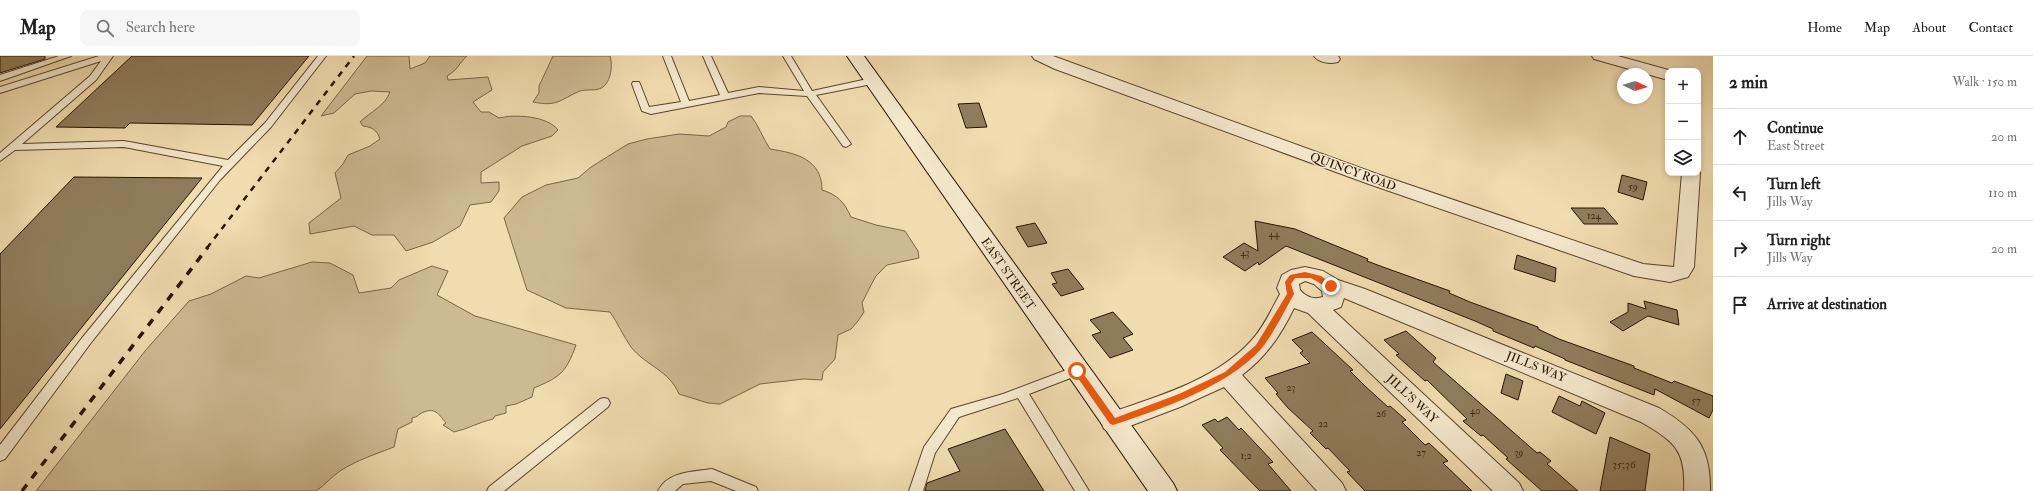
<!DOCTYPE html>
<html lang="en">
<head>
<meta charset="utf-8">
<style>
  body { margin:0; font-family:"IM FELL Double Pica",serif; background:#f6f6f6; color:#222 }
  .controls { position:absolute; right:12px; top:12px; display:grid; overflow:hidden; border-radius:8px; box-shadow:0 2px 6px #0003 }
  .controls button { width:36px; height:36px; display:grid; place-items:center; padding:0; border:0; border-bottom:1px solid #e0e0e0; background:#fff; color:#222; font:20px sans-serif }
  .compass { position:absolute; left:1617px; top:12px; width:36px; height:36px; border-radius:50%; background:#fff; box-shadow:0 2px 6px #0003; rotate:94deg }
  .stop { position:absolute; width:12px; height:12px; margin:-9px; border:3px solid #ea580c; border-radius:50%; background:#fff }
  .stop.end { background:#ea580c; border-color:#fff; box-shadow:0 1px 4px #0008 }
  .list { margin:0; padding:0; list-style:none }
  h2 { display:flex; justify-content:space-between; align-items:center; height:52px; margin:0; padding:0 16px; font-size:17px }
  h2 small { font-size:13px; font-weight:400; color:#767676 }
  .list li { display:grid; grid-template-columns:26px 1fr auto; gap:12px; align-items:center; box-sizing:border-box; height:56px; padding:0 16px; border-top:1px solid #e0e0e0 }
  .list b { display:block; font-size:15px; white-space:nowrap }
  .list p { margin:0; font-size:13px; white-space:nowrap; color:#767676 }
  .list em { font-size:13px; font-style:normal; color:#767676 }
  .icon { flex:none; width:22px; height:22px; fill:none; stroke:currentColor; stroke-width:2; stroke-linecap:round; stroke-linejoin:round }
  .map { position:relative; flex:none; width:1713px; height:435px; overflow:hidden }
  header { display:flex; align-items:center; gap:24px; box-sizing:border-box; height:56px; padding:0 20px; background:#fff; border-bottom:1px solid #e0e0e0 }
  header strong { font-size:19px }
  nav { display:flex; gap:22px; margin-inline-start:auto; font-size:14px }
  .search { width:280px; height:36px; background:#f6f6f6; display:flex; align-items:center; gap:10px; box-sizing:border-box; padding:0 14px; border-radius:8px; color:#767676; font-size:15px }
  main { display:flex }
  aside { flex:1; background:#fff }
  .map>svg:first-child { display:block }
  .green { fill:#ceba91; stroke:#7a6648 }
  .building { fill:#907c5b; stroke:#271300 }
  .lines { fill:none; stroke-linecap:round; stroke-linejoin:round }
  .service-casing { stroke:#59452c; stroke-width:2 }
  .minor-casing { stroke:#59452c; stroke-width:2 }
  .secondary-casing { stroke:#271300; stroke-width:2 }
  .service { fill:#f5e8cb; fill-rule:evenodd }
  .minor { fill:#f5e8cb; fill-rule:evenodd }
  .secondary { fill:#f5e8cb; fill-rule:evenodd }
  .rail-far1 { stroke:#271300; stroke-width:2.5; stroke-dasharray:6 6; stroke-linecap:butt }
  .rail { stroke:#271300; stroke-width:3.5; stroke-dasharray:8 8; stroke-linecap:butt }
  .route { fill:#ea580c }
  .labels { text-anchor:middle; dominant-baseline:central; stroke-width:3; stroke-linejoin:round; paint-order:stroke }
  .number-label { font-size:10px; fill:#412d17 }
  .street-label { font-size:12px; fill:#271300; stroke:#f5e8cb }
  .near-number-label { font-size:12px; fill:#412d17 }
</style>
</head>
<body>
<header>
<strong>Map</strong>
<div class="search"><svg class="icon" aria-label="search" viewBox="0 0 24 24"><circle cx="10" cy="10" r="6"/><path d="M15 15l6 6"/></svg>Search here</div>
<nav><a>Home</a><a>Map</a><a>About</a><a>Contact</a></nav>
</header>
<main>
<div class="map">
<svg width="1713" height="435" viewBox="0 0 1713 435">
  <rect width="100%" height="100%" fill="#f0dcaf"/>
  <filter id="stains"><feTurbulence type="fractalNoise" baseFrequency=".005" numOctaves="4"/><feColorMatrix values="0 0 0 0 .2 0 0 0 0 .09 0 0 0 0 .02 0 0 0 .5 -.17"/></filter>
  <radialGradient id="worn" r=".72"><stop offset=".6" stop-color="#630" stop-opacity="0"/><stop offset="1" stop-color="#630" stop-opacity=".3"/></radialGradient>
  <!-- green -->
  <path class="green" d="M367,0H409L410,13L425,7L430,0H467C458,8 459,13 447,20L448,24L488,21L492,34L473,46L481,56H489L499,62C515,58 548,60 558,74L552,80L522,90L481,116V127L499,126V135L491,146L470,149L460,170L433,186L406,195L394,179H372L354,170L310,178L309,167L341,142L335,117L343,108L348,99L370,90L380,83C377,74 372,71 363,70L360,66C370,56 385,50 390,36L371,35L355,38L334,57L321,60Z
    M553,0H610C613,10 611,29 599,33C593,35 586,33 580,35C559,44 558,51 533,46L539,37V30Z
    M740,60H751C759,70 762,81 770,93C796,97 822,103 822,134C838,139 844,146 851,161L876,169L905,175L918,195L919,202L887,209L876,220L870,231L862,247L864,256L858,265L851,273L838,279L835,303L823,316L822,324L804,323L760,328L720,348L708,347L679,338C669,314 646,310 631,291C623,280 618,267 610,256L566,252L527,234L504,162L522,141L546,129L578,122L591,111L628,88L647,83L679,78L709,80L726,71L728,66Z
    M312,206L330,207L353,219L359,237L391,232L399,224L432,210L448,215L437,239L475,260L576,289C566,317 560,321 534,332L532,341L516,348L506,350V357L495,360L493,363C479,366 468,373 454,376L443,369L446,367C440,360 436,351 424,356C420,357 418,361 412,362V366L398,373L394,391C376,398 357,404 340,415C331,421 325,429 316,435H36L145,295L189,245L211,238L246,220L259,222Z"/>
  <!-- building -->
  <path class="building" d="M0,0H45V3L0,17Z
    M132,0H309L252,69L130,67L125,72L56,71Z
    M979,47L987,71L966,72L958,48Z
    M1622,119L1647,126L1643,144L1618,136Z
    M74,121L202,122L0,373V198Z
    M1571,152H1604L1618,168H1584Z
    M1255,165L1295,173L1368,203L1367,205L1383,211L1450,235L1449,237L1470,246L1538,271V273L1559,283L1634,310V312L1672,327L1674,325L1713,340V354L1709,362L1655,333L1654,339L1565,304V303L1535,290L1534,292L1493,275V273L1475,265L1286,190L1259,209L1258,206L1245,215L1223,201L1244,187L1258,195Z
    M1035,167L1047,187L1028,191L1016,171Z
    M1517,199L1556,212L1555,226L1514,213Z
    M1068,213L1084,233L1061,240L1052,228L1057,227L1051,217Z
    M1644,245L1677,254L1679,269L1648,260L1623,275L1610,266L1628,256V247L1646,253Z
    M1113,256L1133,278L1123,282L1133,294L1110,302L1092,279L1101,276L1090,264Z
    M1406,275L1436,302L1433,306L1537,397L1540,396L1551,405L1547,408L1578,435H1542L1506,403L1508,402L1483,379L1481,380L1463,365L1467,363L1427,324L1425,325L1396,299L1399,298L1384,284Z
    M1312,276L1353,314L1350,315L1365,330L1388,351L1390,350L1406,364L1402,366L1425,389L1429,387L1448,405L1443,407L1472,435H1365L1347,416L1350,415L1328,392L1326,393L1310,377L1313,375L1288,352L1276,338L1278,337L1265,322L1310,307L1300,297L1303,295L1292,284Z
    M1506,318L1523,325L1518,344L1501,337Z
    M1559,340L1580,350L1582,345L1605,357L1596,378L1552,356Z
    M1227,361L1239,374L1241,372L1273,406L1268,408L1291,435H1260L1220,394L1223,392L1202,369L1215,363L1218,366Z
    M1005,373L1044,435H925L927,427L960,415L948,393Z
    M1610,381L1650,398L1645,435H1600Z"/>
  <g class="lines">
    <!-- service casing -->
    <g class="service-casing">
      <path id="service" d="M59,0H71L0,25V19Z
        M99,0H113L96,24L22,88L124,85L228,104L265,67L318,0H326L271,71L220,124L90,288L5,403L0,405V389L82,282L223,110L124,91L15,94L0,105V97L90,20L101,5L0,37V31Z
        M663,0H671L689,45L720,39L703,0H711L728,37L759,31L804,35L783,0H791L812,35L872,22L876,25L872,28L816,39L851,88L846,91L843,90L807,40L759,37L651,58L642,55L632,28L633,26H639L640,28L649,51L681,46Z
        M1077,310L1081,312L1083,315L1081,318L1029,338L1089,435H1075L1018,342L959,361L935,397L923,435H909L924,391L951,353L1003,338Z
        M604,342L608,343L610,347L608,351L504,435H487L489,431L600,343Z
        M712,413L756,431L758,435H736L711,425L683,428L675,435H658C668,415 693,416 712,413Z"/>
    </g>
    <!-- minor casing -->
    <g class="minor-casing">
      <path id="minor" d="M1032,0H1053L1380,119L1643,208L1674,211L1682,117H1698V113L1700,117L1694,211L1688,221L1670,226L1634,220L1366,127L1055,13L1034,3Z
        M1314,0H1338L1340,3L1338,6C1330,8 1319,7 1314,0Z
        M1592,0H1618L1672,15H1668V24L1594,3Z
        M1305,211L1323,215L1338,224L1365,233L1659,352C1695,373 1711,391 1710,435H1684C1686,394 1675,386 1641,366L1344,242L1341,251L1333,254L1519,427L1523,435H1493L1308,257L1294,252C1281,279 1266,301 1242,319L1342,427L1346,435H1317L1224,331L1180,351L1122,373L1113,376L1104,373L1101,366L1104,359C1155,341 1213,326 1251,285C1264,271 1271,254 1280,238L1277,232L1282,219L1291,214ZM1305,225L1314,228L1322,235L1323,241C1314,244 1306,241 1300,234L1299,228Z"/>
    </g>
    <!-- secondary casing -->
    <g class="secondary-casing">
      <path id="secondary" d="M847,0H864L1173,427L1177,435H1148Z"/>
    </g>
    <!-- service -->
    <use href="#service" class="service"/>
    <!-- minor -->
    <use href="#minor" class="minor"/>
    <!-- secondary -->
    <use href="#secondary" class="secondary"/>
    <!-- rail-far1 -->
    <path class="rail-far1" d="M207,192L354,0"/>
    <!-- rail -->
    <path class="rail" d="M22,435L208,191"/>
  </g>
  <!-- route -->
  <path class="route" d="M1305,216L1321,220L1334,230L1328,232L1311,222H1295L1291,228L1294,238C1285,254 1272,280 1261,293C1227,331 1161,353 1113,369L1110,368L1073,315L1077,312L1080,313L1115,362L1179,338L1225,316L1256,289L1287,238L1285,226L1290,219Z"/>
  <g class="labels">
    <!-- number labels -->
    <g class="number-label">
      <text x="1633" y="131">59</text>
      <text x="1594" y="160">124</text>
      <text x="1274" y="178">44</text>
      <text x="1245" y="197">43</text>
      <text x="1291" y="332">23</text>
      <text x="1696" y="345">57</text>
      <text x="1475" y="355">40</text>
      <text x="1381" y="358">26</text>
      <text x="1323" y="368">22</text>
      <text x="1421" y="397">27</text>
      <text x="1519" y="397">39</text>
      <text x="1246" y="400">1;2</text>
    </g>
    <!-- street labels -->
    <g class="street-label">
      <text transform="translate(1353 116) rotate(20)">QUINCY ROAD</text>
      <text transform="translate(1008 218) rotate(55)">EAST STREET</text>
      <text transform="translate(1536 311) rotate(22)">JILLS WAY</text>
      <text transform="translate(1412 343) rotate(43)">JILL'S WAY</text>
    </g>
    <!-- near-number labels -->
    <g class="near-number-label">
      <text x="1624" y="408">35;36</text>
    </g>
  </g>
  <rect width="100%" height="100%" filter="url(#stains)"/>
  <rect width="100%" height="100%" fill="url(#worn)"/>
</svg>
<div class="controls">
<button>+</button>
<button>−</button>
<button><svg class="icon" aria-label="layers" viewBox="0 0 24 24"><path d="M12 4l9 5-9 5-9-5zM3 14l9 5 9-5"/></svg></button>
</div>
<svg class="compass" viewBox="-18 -18 36 36"><path d="M0-13l5 13h-10z" fill="#e53935"/><path d="M0 13l5-13h-10z" fill="#767676"/></svg>
<div class="stop" style="left:1077px;top:315px"></div>
<div class="stop end" style="left:1331px;top:230px"></div>
</div>
<aside>
<h2>2 min<small>Walk · 150 m</small></h2>
<ul class="list">
<li><svg class="icon" aria-label="ahead" viewBox="0 0 24 24"><path d="M12 20V5M6 11l6-6 6 6"/></svg><div><b>Continue</b><p>East Street</p></div><em>20 m</em></li>
<li><svg class="icon" aria-label="left" viewBox="0 0 24 24"><path d="M17 20v-9H6M10 6l-5 5 5 5"/></svg><div><b>Turn left</b><p>Jills Way</p></div><em>110 m</em></li>
<li><svg class="icon" aria-label="right" viewBox="0 0 24 24"><path d="M7 20v-9h11M14 6l5 5-5 5"/></svg><div><b>Turn right</b><p>Jills Way</p></div><em>20 m</em></li>
<li><svg class="icon" aria-label="arrive" viewBox="0 0 24 24"><path d="M6 21V4h12l-3 4 3 4H6"/></svg><div><b>Arrive at destination</b></div></li>
</ul>
</aside>
</main>
</body>
</html>
